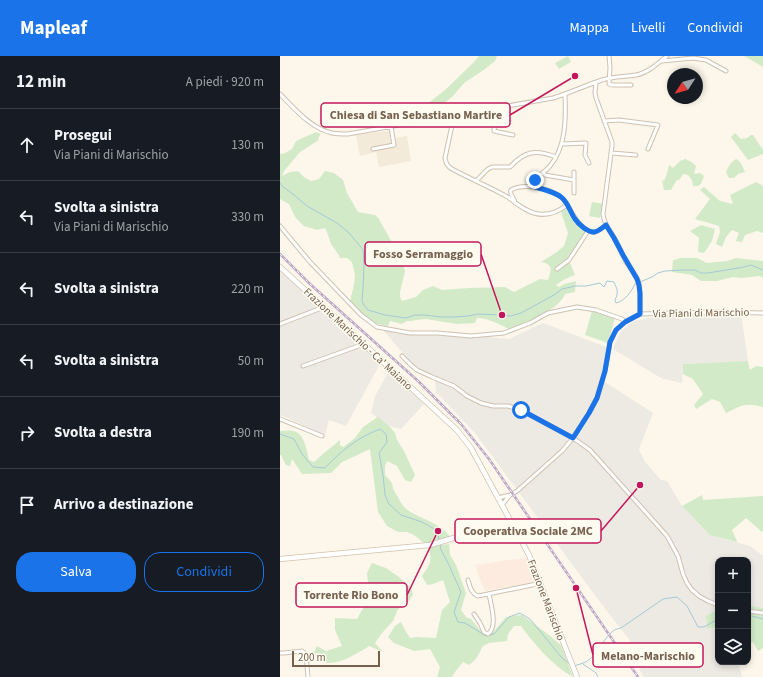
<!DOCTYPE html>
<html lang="it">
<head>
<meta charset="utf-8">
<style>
  body { margin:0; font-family:"Source Sans 3",sans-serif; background:#20242c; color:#f1f3f6 }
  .controls { position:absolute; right:12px; bottom:12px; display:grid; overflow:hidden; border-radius:8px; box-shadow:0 2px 6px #0003 }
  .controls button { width:36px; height:36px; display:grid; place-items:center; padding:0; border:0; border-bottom:1px solid #363941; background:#171b24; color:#f1f3f6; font:20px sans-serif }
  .compass { position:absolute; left:387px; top:12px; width:36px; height:36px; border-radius:50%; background:#171b24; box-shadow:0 2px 6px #0003; rotate:234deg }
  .scale { position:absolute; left:12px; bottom:10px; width:88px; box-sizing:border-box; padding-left:4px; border:2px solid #77614e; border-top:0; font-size:11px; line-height:14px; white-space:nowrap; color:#77614e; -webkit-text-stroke:3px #fefbf1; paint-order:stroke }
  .stop { position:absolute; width:12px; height:12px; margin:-9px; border:3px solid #1a73e8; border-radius:50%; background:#fff }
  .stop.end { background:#1a73e8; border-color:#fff; box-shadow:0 1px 4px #0008 }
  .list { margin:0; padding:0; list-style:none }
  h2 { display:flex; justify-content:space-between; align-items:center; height:52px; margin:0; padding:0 16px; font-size:17px }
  h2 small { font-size:13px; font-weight:400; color:#9ea1a6 }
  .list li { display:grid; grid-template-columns:26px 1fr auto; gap:12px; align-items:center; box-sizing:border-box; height:72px; padding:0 16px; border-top:1px solid #363941 }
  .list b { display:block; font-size:15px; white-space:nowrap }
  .list p { margin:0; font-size:13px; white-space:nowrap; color:#9ea1a6 }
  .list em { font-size:13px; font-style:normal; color:#9ea1a6 }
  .actions { display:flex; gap:8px; padding:12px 16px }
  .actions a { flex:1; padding:9px 0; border:1px solid #1a73e8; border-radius:16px; text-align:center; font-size:14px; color:#1a73e8 }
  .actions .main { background:#1a73e8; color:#fff }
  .icon { flex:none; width:22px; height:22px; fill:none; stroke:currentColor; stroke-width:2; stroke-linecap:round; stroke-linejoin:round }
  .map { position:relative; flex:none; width:483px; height:621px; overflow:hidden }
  header { display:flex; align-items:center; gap:24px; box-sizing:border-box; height:56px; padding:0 20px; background:#1a73e8; color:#fff }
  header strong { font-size:19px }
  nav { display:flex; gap:22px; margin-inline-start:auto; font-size:14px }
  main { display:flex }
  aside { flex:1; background:#171b24 }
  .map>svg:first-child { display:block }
  .residential { fill:#f4ead9 }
  .commercial { fill:#fcebde }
  .industrial { fill:#ede9e3 }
  .green { fill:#d2eac8 }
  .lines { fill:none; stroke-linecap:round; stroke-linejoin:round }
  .stream { stroke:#a5c9d7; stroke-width:1 }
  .street-casing { stroke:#cec1b0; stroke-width:5 }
  .secondary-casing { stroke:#d1c2ad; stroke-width:6 }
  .street { stroke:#fff; stroke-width:3 }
  .secondary { stroke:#fff; stroke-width:4.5 }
  .rail-casing { stroke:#bca7c7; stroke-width:2.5 }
  .rail { stroke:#fefbf1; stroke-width:1; stroke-dasharray:3; stroke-linecap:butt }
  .route { stroke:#1a73e8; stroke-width:5 }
  .labels { text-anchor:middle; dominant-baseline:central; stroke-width:3; stroke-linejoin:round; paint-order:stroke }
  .street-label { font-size:11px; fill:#77614e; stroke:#fefbf1 }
  .leader { fill:none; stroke:#c2185b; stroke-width:1.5 }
  .callout-dot { fill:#c2185b; stroke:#fefbf1; stroke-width:1.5 }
  .callout { fill:#fefbf1; stroke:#c2185b; stroke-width:1.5 }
  .callout-label { font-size:12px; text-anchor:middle; font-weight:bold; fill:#77614e }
</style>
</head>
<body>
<header>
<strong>Mapleaf</strong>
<nav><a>Mappa</a><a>Livelli</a><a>Condividi</a></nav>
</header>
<main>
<aside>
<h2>12 min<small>A piedi · 920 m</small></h2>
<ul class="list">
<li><svg class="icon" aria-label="ahead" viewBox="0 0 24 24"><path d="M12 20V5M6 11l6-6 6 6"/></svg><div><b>Prosegui</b><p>Via Piani di Marischio</p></div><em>130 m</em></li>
<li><svg class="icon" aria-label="left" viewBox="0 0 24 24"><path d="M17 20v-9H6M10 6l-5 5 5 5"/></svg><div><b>Svolta a sinistra</b><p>Via Piani di Marischio</p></div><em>330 m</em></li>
<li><svg class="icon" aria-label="left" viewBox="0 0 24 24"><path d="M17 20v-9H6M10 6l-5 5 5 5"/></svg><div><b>Svolta a sinistra</b></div><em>220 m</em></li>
<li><svg class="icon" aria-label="left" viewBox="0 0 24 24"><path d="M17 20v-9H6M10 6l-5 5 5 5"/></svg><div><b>Svolta a sinistra</b></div><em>50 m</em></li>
<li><svg class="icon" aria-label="right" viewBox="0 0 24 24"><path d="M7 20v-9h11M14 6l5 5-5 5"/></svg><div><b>Svolta a destra</b></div><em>190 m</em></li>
<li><svg class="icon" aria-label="arrive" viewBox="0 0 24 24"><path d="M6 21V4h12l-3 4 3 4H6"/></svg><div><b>Arrivo a destinazione</b></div></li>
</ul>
<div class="actions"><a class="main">Salva</a><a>Condividi</a></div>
</aside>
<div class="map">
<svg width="483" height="621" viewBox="0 0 483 621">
  <rect width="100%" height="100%" fill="#fcf7ea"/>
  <!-- residential -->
  <path class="residential" d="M113,74L115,82L127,80L131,105L99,111L96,96L80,100L76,79Z"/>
  <!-- commercial -->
  <path class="commercial" d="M248,502L255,526L205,535L198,519L196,509L228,504Z"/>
  <!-- industrial -->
  <path class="industrial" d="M0,215L101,306L66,370L49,364L45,379L0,359Z
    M461,258L468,305L424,307L403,308L402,327L381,322L333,293L341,275L354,265L379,260Z
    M263,267L326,291L325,326L373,357L359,393L365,406L381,424L387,425L402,450L430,479L470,490L483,500V552L468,549V504H438V553L426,560L427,573L438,571V606H460L458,608L463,621H364L362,619L349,583L323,550L195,377L156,336L155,321L132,308L103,274L122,278L184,279L229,283Z
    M109,315L144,348L121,373L109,370L91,357L95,340Z"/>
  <!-- green -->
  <path class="green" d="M199,0H217L215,5L205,13L184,27L173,40L158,52L130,62L121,58L114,52L122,50L131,54L146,49L165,34L194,6Z
    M288,0L291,6L279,13L275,7Z
    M464,0H483V11L466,1Z
    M36,76L41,78L38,82L39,84L20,96L4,115L2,120L10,116L18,115L24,121L31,125L39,123L45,115L54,117L63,124L67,137L78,156L95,159L99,163L121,203L125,215L120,236V241L122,245L136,241L143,234L153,230L162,234L189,232L225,231L234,236L260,223L268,224C271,215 274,208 261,206L277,196L284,190L288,177L281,156L286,152L294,167L306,176L289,204L295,219L285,223L276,229L279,231L284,228L296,225L295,236L285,238C279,254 245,268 229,273C218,268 209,262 197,262L195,267L177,268L146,263L136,264L131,265H127L122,268L110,265L108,270C104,269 101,269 98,268C86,265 76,254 70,245L74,229L75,219L72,206L67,202H60C58,196 54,193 51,188C49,183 48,177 45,172L37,174L24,170L15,161L9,148L0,143V98L5,97L12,93L16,85Z
    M455,77L461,83L467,82L471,79H473L481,91L483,93V98L468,104L451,81Z
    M405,103L412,106L416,110L414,118L420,117L424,120L421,128L418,130H413L412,124L408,119L403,118L400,123L396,125L391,134H384L382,124L384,125C386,122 388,113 389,109L393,112L400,105Z
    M456,103C461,105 463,111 465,116L458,118L454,122H449L446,116C448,111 451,106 456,103Z
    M476,126L483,130V177L477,175L465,179L462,186L456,185L459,177L452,174L446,181L442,191L436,188L440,176L439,170L415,163L430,143L420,134L424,131L440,145L453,148L450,139Z
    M312,146L323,148L320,162L309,160Z
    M421,169L435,173L432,185L424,197L418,196L419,182L410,175Z
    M401,202H417L427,207L447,205L456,202L483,205V222L480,220L461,222L453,221L437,225H421L412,219L392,216L393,204Z
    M312,255L335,262L328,287L305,279Z
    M468,305L469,311L470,314L476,310L483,311V351C465,346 461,350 446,357L440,346L432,343L416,353L414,349L423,338L413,323L403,318V308L424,307Z
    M98,361L109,370L115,377L117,384L124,395L135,419L131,426L125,424L117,410L107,405L105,410V419L112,427C113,434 114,435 118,441C120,445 122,449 125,452C138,463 161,466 170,481L152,486L144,487L134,479L127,476H118L107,470L98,456L90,393L71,402L62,406L51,417L22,418L12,403L10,410L6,409L1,399H0V375C4,375 9,374 13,375C24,376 27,395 29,404L34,406L44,397L60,384V389L63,391L75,382L83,371Z
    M422,439L423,444L483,440V475L482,476L466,462L452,474L457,485V486L430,479L402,450Z
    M169,488L170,499L176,509L186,537L181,554L186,561L191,563L200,574L207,579L214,575L226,561L242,559L269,579L281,589L293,621C272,609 255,589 241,570H234L228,578L227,585L209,587L203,590L196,603L189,609L183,606L175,616L172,621H157L160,611L150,593L134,595L114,587L108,581L115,570L121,566L125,574L130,582L137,581L156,582L162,554L170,546L163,524L153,528L147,529L142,520C150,509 153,504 148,491Z
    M92,507L106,512L119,521L131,532L133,539L126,549L118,553L113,565L102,577L95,587L103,596L89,590C78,597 61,608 47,607C43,606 37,601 33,598L37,590L46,595L62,590L55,574V562L77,563L91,538L88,527L87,517Z
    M468,549L483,552V592L478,595L473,586L468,587Z
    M438,553V571L427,573L426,560Z"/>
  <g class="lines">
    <!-- stream -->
    <path class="stream" d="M0,127L2,130L14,139L27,150L57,167L68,176L81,191L83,194L84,208L83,233L82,243L83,248L88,254L105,259L126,262L135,259H145L161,261H174L188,260L198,258L222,259L231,260L241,257L274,239L282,233L295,230H306L320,227L324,231L327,225L334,226C337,233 339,236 335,244L336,247C345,245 351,236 355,228L372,221L378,217L385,215L404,214H415L421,217H428L464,211L471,209L483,214
      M0,378L14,383L22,398L33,411L45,412C62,394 77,382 100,373L106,378L107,386L99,397L103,419L105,439L109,448L121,459L142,466L158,475L159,484
      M160,488L161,494L169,509L181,536L174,556L178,566L185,567L206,580L214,578L229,561L240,557L250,563L282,602L290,608
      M468,559L483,563
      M303,608L316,617L318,621
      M294,610C300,608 306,607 311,602C320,594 324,582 333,575C335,573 338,573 341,572L383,543L397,541L407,550L418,571H424L438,563"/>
    <!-- street casing -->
    <g class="street-casing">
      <path id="street" d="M329,0L330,11L329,28L332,29H351
        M382,5L413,2L426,4L446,15
        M316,27L315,37L316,42L332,86V90L323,158C324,169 330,174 335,183C339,190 342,198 346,206C350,212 355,217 358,224C361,235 360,247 360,258
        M0,38C15,53 30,72 52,77C57,78 62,78 68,78L273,42C290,37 306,29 322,24C333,20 345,21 356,19C368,17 378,7 387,0
        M214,53L215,64L214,75L233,79
        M174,60L165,102C166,107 167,110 172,113C189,122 207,130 224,139C232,143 237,149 245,153C260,162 274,159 287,149
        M324,65L339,64L378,69L368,93
        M282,88L306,87L305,99L309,107
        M93,93L114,89L111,71
        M332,97L356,99
        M263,117L265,119L294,124
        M196,125L208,113L212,111H230C245,95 255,93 276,101
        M251,130C255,121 264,117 270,110C286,91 286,63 285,39
        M294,137V116
        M235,147C235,142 229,139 231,134C244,126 275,133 284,144C292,154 293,163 304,172C308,175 311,177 315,176C319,175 323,171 326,169
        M0,170L30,206L81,259L97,271L130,277H157L191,280L224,277L250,267L268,257L297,251L316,254L342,263L345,266
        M277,213L289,204L308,175
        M0,268L44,251
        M122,300L131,309L137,314L152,321L174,330L187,340L201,347L213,350H228L241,354L293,382L310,394L387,480L398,500L403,518L407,527L412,534L419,540L428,545L438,549
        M23,310L84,288
        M0,363L42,380
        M218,442L230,439L237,435L282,395L293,382L309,357L317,342L325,315L330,286L336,274L345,266L360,258L434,256L483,257
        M222,449L230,439
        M188,524C190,531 191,537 198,540L252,529L260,526
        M468,555L483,557
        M194,558L200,567L204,576L208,578C218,571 211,549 209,538
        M0,597H4L22,595L26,598L28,621"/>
    </g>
    <!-- secondary casing -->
    <g class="secondary-casing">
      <path id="secondary" d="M0,211L177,374L191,392L249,499L297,621
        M0,503L150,489L177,481L206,480L231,475L236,473"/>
    </g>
    <!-- street -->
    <use href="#street" class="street"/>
    <!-- secondary -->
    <use href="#secondary" class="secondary"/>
    <!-- rail casing -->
    <g class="rail-casing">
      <path id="rail" d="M0,198L30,228L138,325L181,368L209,403L358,621"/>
    </g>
    <!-- rail -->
    <use href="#rail" class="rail"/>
  </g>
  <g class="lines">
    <!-- route -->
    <path class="route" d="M241,354L293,382L309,357L317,342L325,315L330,286L336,274L345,266L360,258V237L359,229L357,223L343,199L334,182L326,169C317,176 314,179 304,172C300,169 297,166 295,163C290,156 288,146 281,141C273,135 261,133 252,130L255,124"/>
  </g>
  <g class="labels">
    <!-- street labels -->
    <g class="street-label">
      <text transform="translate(421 257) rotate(-1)">Via Piani di Marischio</text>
      <text transform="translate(78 283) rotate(43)">Frazione Marischio - Ca' Maiano</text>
      <text transform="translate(266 544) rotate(69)">Frazione Marischio</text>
    </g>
  </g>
  <!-- callouts -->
  <path class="leader" d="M295 20L230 59M222 259L201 198M360 429L321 475M158 475L127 539M296 532L313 599"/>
  <g class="callout-dot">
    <circle cx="295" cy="20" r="4"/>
    <circle cx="222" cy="259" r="4"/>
    <circle cx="360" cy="429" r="4"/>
    <circle cx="158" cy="475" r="4"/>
    <circle cx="296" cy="532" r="4"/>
  </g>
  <g class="callout">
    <rect x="41" y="47" width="189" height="24" rx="4"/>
    <rect x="85" y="186" width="116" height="24" rx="4"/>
    <rect x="175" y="463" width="146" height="24" rx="4"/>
    <rect x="16" y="527" width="111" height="24" rx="4"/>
    <rect x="313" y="587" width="110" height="24" rx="4"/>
  </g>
  <g class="callout-label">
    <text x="136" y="63">Chiesa di San Sebastiano Martire</text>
    <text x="143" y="202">Fosso Serramaggio</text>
    <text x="248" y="479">Cooperativa Sociale 2MC</text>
    <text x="71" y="543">Torrente Rio Bono</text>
    <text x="368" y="604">Melano-Marischio</text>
  </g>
</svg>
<div class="controls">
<button>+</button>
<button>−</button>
<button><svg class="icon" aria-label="layers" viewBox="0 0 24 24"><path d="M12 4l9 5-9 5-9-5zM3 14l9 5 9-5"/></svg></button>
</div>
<svg class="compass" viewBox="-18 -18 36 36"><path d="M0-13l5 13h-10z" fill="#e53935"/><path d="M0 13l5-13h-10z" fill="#9ea1a6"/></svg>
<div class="scale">200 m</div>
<div class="stop" style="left:241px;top:354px"></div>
<div class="stop end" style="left:255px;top:124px"></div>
</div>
</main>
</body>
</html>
